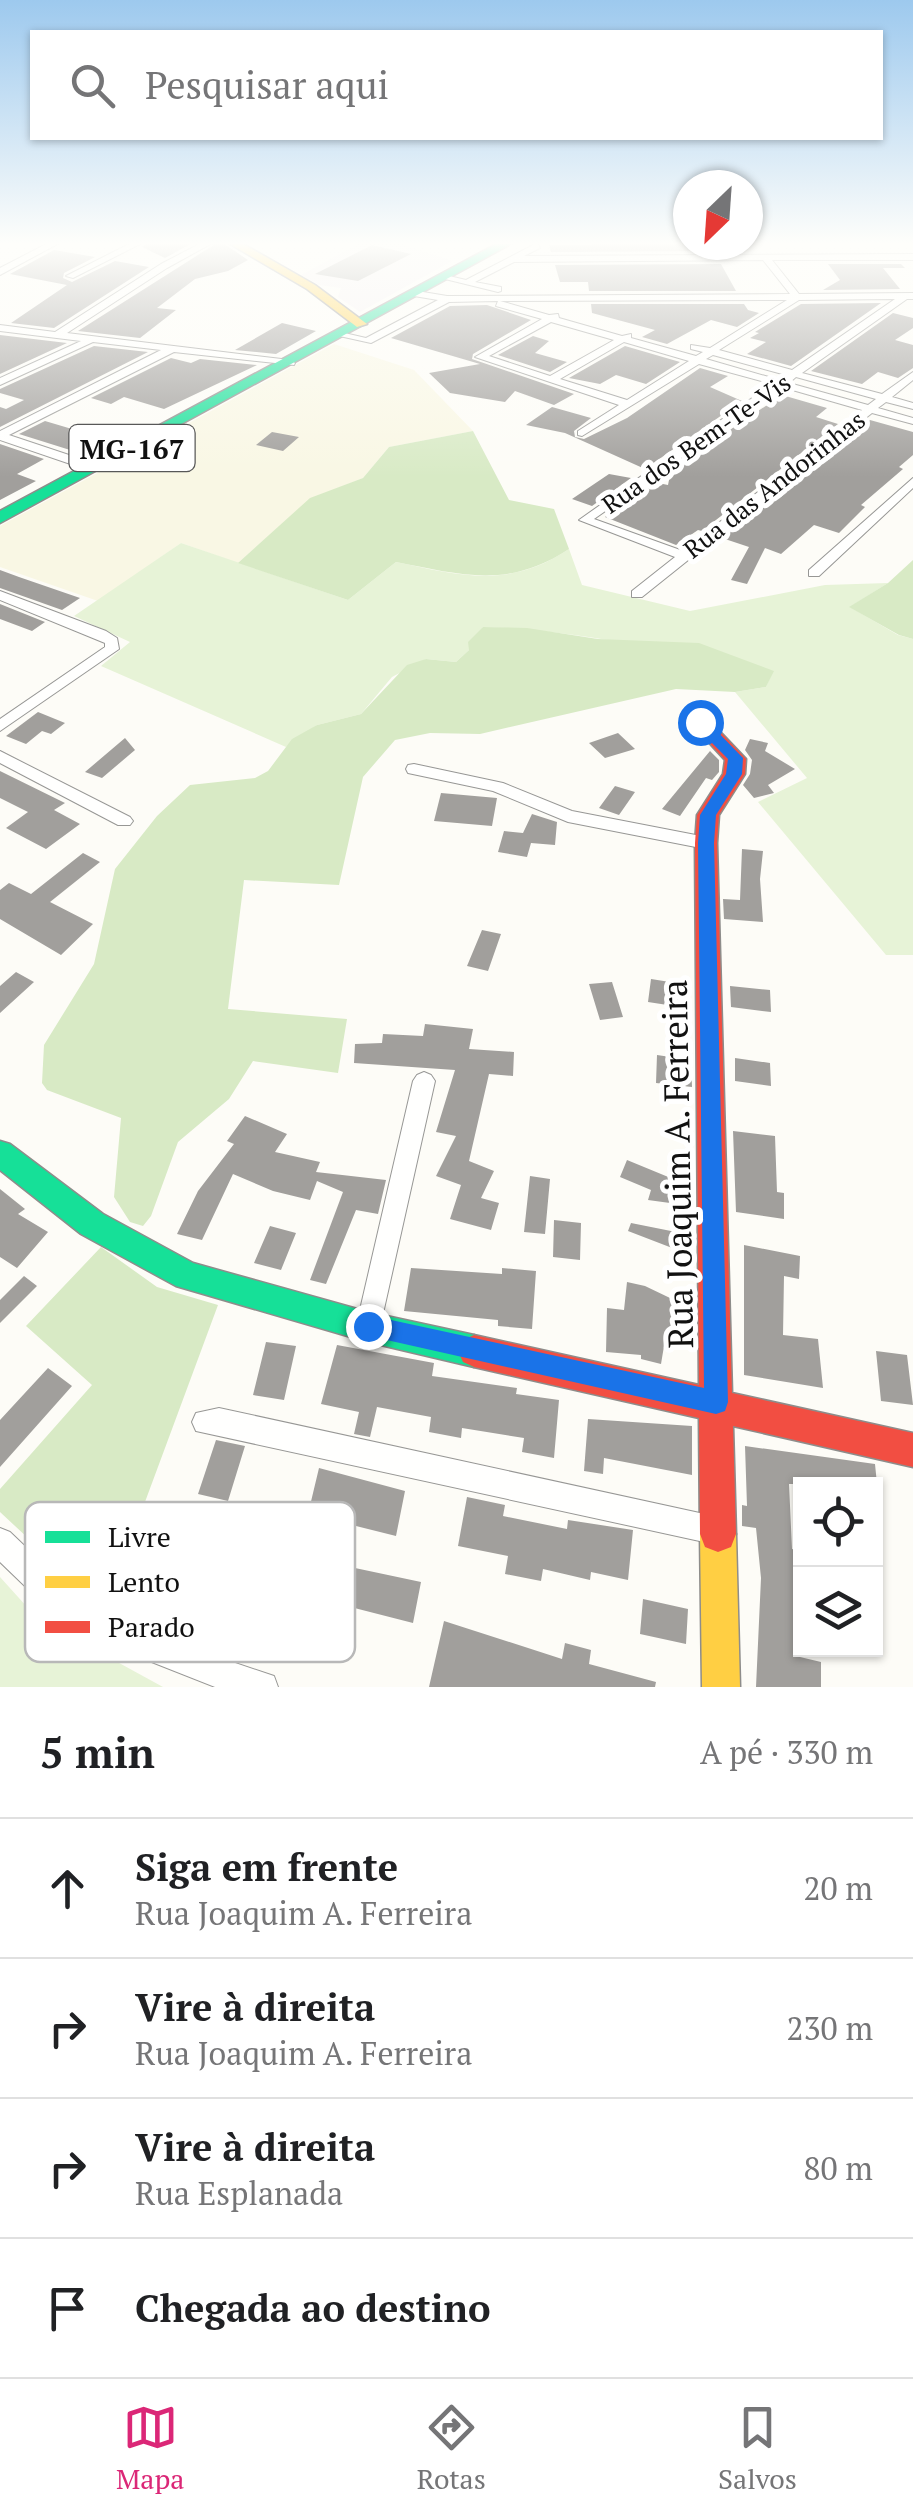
<!DOCTYPE html>
<html lang="pt">
<head>
<meta charset="utf-8">
<style>
  body { margin:0; font-family:"PT Serif",serif; background:#f2f2f2; color:#202124 }
  .controls { position:absolute; right:30px; bottom:30px; display:grid; overflow:hidden; border-radius:0px; box-shadow:0 2px 8px #0004 }
  .controls button { width:90px; height:90px; display:grid; place-items:center; padding:0; border:0; border-bottom:2px solid #e0e0e0; background:#fff; color:#202124; font:50px sans-serif }
  .compass { position:absolute; left:673px; top:170px; width:90px; height:90px; border-radius:50%; background:#fff; box-shadow:0 2px 8px #0004; rotate:205deg }
  .stop { position:absolute; width:30px; height:30px; margin:-22px; border:8px solid #1a73e8; border-radius:50%; background:#fff }
  .stop.end { background:#1a73e8; border-color:#fff; box-shadow:0 2px 10px #0008 }
  .list { margin:0; padding:0; list-style:none }
  h2 { display:flex; justify-content:space-between; align-items:center; height:130px; margin:0; padding:0 40px; font-size:42px }
  h2 small { font-size:32px; font-weight:400; color:#757577 }
  .list li { display:grid; grid-template-columns:65px 1fr auto; gap:30px; align-items:center; box-sizing:border-box; height:140px; padding:0 40px; border-top:2px solid #e0e0e0 }
  .list b { display:block; font-size:38px; white-space:nowrap }
  .list p { margin:0; font-size:32px; white-space:nowrap; color:#757577 }
  .list em { font-size:32px; font-style:normal; color:#757577 }
  .icon { flex:none; width:55px; height:55px; fill:none; stroke:currentColor; stroke-width:2; stroke-linecap:round; stroke-linejoin:round }
  .map { position:relative; flex:none; width:913px; height:1687px; overflow:hidden }
  .search { position:absolute; background:#fff; box-shadow:0 2px 8px #0004; left:30px; right:30px; top:30px; height:110px; display:flex; align-items:center; gap:25px; box-sizing:border-box; padding:0 35px; border-radius:0px; color:#757577; font-size:38px }
  .sheet { height:690px; background:#fff }
  nav { display:flex; justify-content:space-around; align-items:center; box-sizing:border-box; height:140px; border-top:2px solid #e0e0e0; background:#fff; font-size:28px; color:#757577 }
  nav a { display:grid; justify-items:center; gap:5px }
  nav .on { color:#db2777 }
  .map>svg:first-child { display:block }
  .industrial { fill:#f5f0f3 }
  .farmland { fill:#f9f7e4 }
  .green { fill:#e7f3d7 }
  .forest { fill:#d8eac5 }
  .building { fill:#a19f9c }
  .lines { fill:none; stroke-linecap:round; stroke-linejoin:round }
  .street-casing { stroke:#979795; stroke-width:2 }
  .fast-casing { stroke:#8e8d8b; stroke-width:3 }
  .slow-casing { stroke:#8e8d8b; stroke-width:3 }
  .jam-casing { stroke:#8e8d8b; stroke-width:3 }
  .street { fill:#fffffe; fill-rule:evenodd }
  .fast { fill:#16e098; fill-rule:evenodd }
  .slow { fill:#ffcf43; fill-rule:evenodd }
  .jam { fill:#f24e42; fill-rule:evenodd }
  .route { fill:#1a73e8 }
  .labels { text-anchor:middle; dominant-baseline:central; stroke-width:10; stroke-linejoin:round; paint-order:stroke }
  .far-street-label { font-size:25px; fill:#111; stroke:#fff }
  .shield { fill:#fff; stroke:#585858; stroke-width:2.5 }
  .shield-label { font-size:28px; font-weight:bold; fill:#111 }
  .near-street-label { font-size:35px; fill:#111; stroke:#fff }
  .key { fill:#fff; stroke:#b8b8b8; stroke-width:2.5 }
  .key-label { font-size:28px; fill:#111 }
</style>
</head>
<body>
<div class="map">
<svg width="913" height="1687" viewBox="0 0 913 1687">
  <rect width="100%" height="100%" fill="#fdfcf7"/>
  <!-- industrial -->
  <path class="industrial" d="M364,241H393L452,261L360,312L338,297L341,288L319,285L301,275Z"/>
  <!-- farmland -->
  <path class="farmland" d="M334,344L414,370L473,431L389,447L363,478L310,499L238,563L181,543L98,601L0,567V526Z"/>
  <!-- green -->
  <path class="green" d="M181,543L348,600L396,562C462,576 509,589 569,549L582,585L690,611L825,585L888,583L850,607L898,635L913,639V955H886L758,802L807,778L735,692L766,687L773,671C677,653 581,630 483,627L469,650L456,662L426,659L392,677L361,714L317,725L286,747L101,666L130,642L74,616Z
    M0,1577L37,1618L163,1687H0Z"/>
  <!-- forest -->
  <path class="forest" d="M473,431L509,500L554,509L569,549C509,589 462,575 396,562L348,600L238,563L310,498L363,478L389,447Z
    M913,560V639L899,635L849,607L888,583Z
    M483,627L527,628L598,639L699,643L774,671L766,687L735,692L676,689L480,734L430,733L395,740L363,777L339,885L244,880L228,1009L347,1019L338,1073L253,1061L229,1099L178,1142L151,1216L143,1226L130,1222L114,1197L121,1118L47,1090L42,1083L44,1045L94,964L115,869L157,816L190,785L255,778L268,771L292,739L317,725L361,714L407,665L426,659L456,662L469,650L468,642Z
    M101,1247L157,1287L218,1305L112,1591L59,1567L0,1512V1489L92,1385L26,1326Z"/>
  <!-- building -->
  <path class="building" d="M150,241H196L165,258L142,247Z
    M220,241L248,260L228,271L195,279L157,308L176,310L140,338L78,331Z
    M590,241H679L699,245L702,251L551,252L549,245H592Z
    M372,245L411,254L358,281L315,274Z
    M54,250L95,257L64,273L63,278L72,282L115,261L149,267L54,328L11,323L67,285L10,274Z
    M721,264L736,291H589L588,282H560L555,265Z
    M828,264H901L905,268H883L900,289L823,290L840,280Z
    M881,303L791,366L747,354L766,342L750,338L759,333L755,332L801,304Z
    M591,304H744L748,310L759,313L737,327L711,320L667,344L642,337L655,330L592,313Z
    M487,305L531,320L473,354L472,359L574,394L554,405L515,391L505,402L450,393L429,373L480,364L391,338L450,306Z
    M893,313L913,318V328L895,340L913,345V368L898,378L878,372L862,384L811,371Z
    M282,323L316,331L276,354L235,350Z
    M0,335L67,343L0,374Z
    M533,336L549,341L535,353L567,362L550,372L498,355Z
    M94,346L148,352L0,427V407L6,409L24,400L0,393V389Z
    M625,346L680,362L646,384L616,375L600,384L569,378Z
    M171,358L191,363L200,359L257,365L164,409L124,397L111,404L91,398Z
    M700,368L728,376L710,387L742,401L645,469L565,433L526,425L552,407L591,418L574,431L575,437L584,439L627,418Z
    M782,395L827,408L816,417L838,424L702,531L698,530L676,545L605,517L653,482L668,485L669,480L661,476Z
    M870,420L913,432V455L899,467L903,469L861,505L865,507L839,533L814,525L781,554L765,548L747,584L731,580L749,547L722,538Z
    M45,421L109,440V442L86,455L19,434Z
    M272,432L299,437L283,451L256,445Z
    M0,444L44,459L17,474L36,481L0,500Z
    M609,474L631,478L592,506L572,499Z
    M0,570L19,577L80,598L62,610L0,588Z
    M0,604L45,622L32,631L0,619Z
    M38,712L65,723L51,734L42,731L26,744L6,736Z
    M618,733L635,749L605,758L589,743Z
    M125,738L135,750L102,778L85,772Z
    M750,739L768,743L765,751L795,769L768,785L774,793L754,798L743,785L750,774L752,760L745,750Z
    M710,751L719,760V772L712,780L706,778L680,816L662,809Z
    M0,771L65,803L54,810L80,824L46,849L6,828L28,812L0,798Z
    M615,786L635,792L619,815L599,808Z
    M441,793L497,798L492,826L434,821Z
    M532,814L557,822L555,845L531,843L527,857L498,852L504,831L523,833Z
    M742,849L763,851L760,879L763,922L724,919L723,899L740,900Z
    M83,853L100,862L50,902L93,924L61,955L0,919V890L9,883L31,894Z
    M482,930L501,934L488,971L467,966Z
    M16,972L34,982L0,1013V986Z
    M651,979L689,985L687,1008L648,1002Z
    M612,982L623,1017L600,1020L589,984Z
    M730,986L770,990L771,1012L731,1007Z
    M425,1024L473,1029L469,1049L514,1052L513,1076L489,1074L469,1161L494,1171L481,1198L499,1203L491,1230L450,1219L461,1185L436,1176L456,1136L436,1132L455,1070L354,1063L355,1044L382,1043L383,1034L423,1036Z
    M657,1055L691,1060L692,1087L656,1083Z
    M735,1058L770,1063L771,1086L735,1081Z
    M245,1116L287,1134L275,1152L320,1162L316,1172L386,1180L378,1214L356,1210L326,1284L310,1280L343,1192L317,1181L310,1200L273,1191L233,1174L202,1240L177,1234L198,1191L234,1144L227,1141Z
    M733,1131L775,1136L777,1192L784,1193V1219L736,1212Z
    M627,1160L678,1181L670,1203L648,1200L651,1190L620,1177Z
    M530,1176L550,1179L545,1234L524,1232Z
    M0,1189L25,1209L18,1214L48,1232L17,1268L0,1257Z
    M554,1220L581,1223L580,1260L553,1257Z
    M631,1223L686,1234L680,1251L628,1231Z
    M270,1226L296,1233L281,1270L254,1263Z
    M744,1245L800,1256L799,1279L784,1276L783,1335L818,1339L823,1388L744,1375Z
    M411,1268L502,1274V1268L536,1271L532,1329L498,1326V1320L404,1311Z
    M24,1276L37,1286L0,1323V1300Z
    M627,1282L645,1286L693,1309L683,1336L667,1328L661,1364L641,1359V1355L606,1352L607,1308L624,1310Z
    M266,1342L296,1346L284,1400L253,1395Z
    M337,1345L434,1363L432,1376L517,1388L516,1394L559,1400L554,1458L522,1452L524,1438L462,1428L461,1438L429,1432L431,1417L377,1407L370,1437L354,1434L359,1412L321,1404Z
    M876,1351L907,1355L913,1405L881,1401Z
    M48,1368L72,1386L0,1467V1420Z
    M588,1419L692,1426V1475L604,1458L603,1474L584,1471Z
    M216,1440L245,1446L228,1501L198,1494Z
    M745,1446L875,1464L877,1484H789L792,1549L800,1551V1657L821,1662V1687H756L761,1578L756,1528L742,1526V1505L747,1506Z
    M319,1468L405,1491L396,1536L308,1514Z
    M467,1497L505,1505L503,1516L567,1529L568,1520L633,1530L628,1580L591,1572L590,1580L543,1569L541,1581L505,1574L508,1556L458,1546Z
    M289,1554L421,1582L413,1623L331,1602L324,1636L285,1628L297,1577L284,1574Z
    M643,1599L688,1609L686,1644L640,1634Z
    M444,1621L562,1659L565,1643L591,1650L589,1664L656,1682L655,1687H429Z"/>
  <g class="lines">
    <!-- street casing -->
    <g class="street-casing">
      <path id="street" d="M52,241H63L0,275V268Z
        M135,241H146L73,278L66,276Z
        M205,241H216L167,268L67,333L290,360L295,363L294,365L174,352L9,435L99,465V471H91L0,440V431L161,350L93,342L0,385V378L81,341L0,331V325L55,332L161,264Z
        M537,243L540,248L524,256L913,254V260H772L799,294L913,293V299H907L802,373L882,394L913,372V380L892,397L913,403V409L886,402L878,408L913,418V424L872,413L642,597H632V591L675,557L579,520L772,384L699,364L582,436L578,435V431L619,405L475,357L542,319L496,306L498,301L449,302L371,343L335,335L340,332L366,338L438,300L414,296V292L417,291L447,296L790,294L763,260L514,262L475,282L501,287V291L498,292L441,278L445,275L466,280ZM895,299L792,370L719,350L799,300ZM787,300L710,348L691,345V349L703,352L696,356L631,338V334L622,336L559,318L558,314L549,315L500,301ZM551,322L614,340L550,376L489,356ZM624,342L689,361L627,400L560,379ZM713,355L786,375L779,380L706,359ZM796,377L876,399L868,405L789,383ZM782,387L862,410L683,551L594,519Z
        M913,478V488L819,576H809V570Z
        M0,591L106,631L117,638L119,649L0,731V719L105,647V643L0,600Z
        M0,751L130,817L133,821L130,825H118L0,763Z
        M414,764L503,783L572,811L706,837L715,843L706,849L568,822L493,791L408,773L406,769L408,765Z
        M424,1072L431,1075L435,1081L380,1327L377,1335L368,1339L359,1335L356,1327L413,1081L417,1075Z
        M219,1408L718,1517L728,1521L732,1531L728,1541L718,1545L196,1431L192,1422L196,1413Z
        M0,1528L10,1532L55,1575L105,1608L179,1644L274,1676L278,1687H215L139,1657L59,1613L29,1590L0,1562Z"/>
    </g>
    <!-- fast casing -->
    <g class="fast-casing">
      <path id="fast" d="M502,241H516L0,523V511Z
        M0,1141L10,1144L103,1214L193,1263L368,1312L474,1335L485,1340L490,1351L485,1362L474,1367L368,1342L176,1286L81,1234L0,1170Z"/>
    </g>
    <!-- slow casing -->
    <g class="slow-casing">
      <path id="slow" d="M225,241H238L315,285L367,324L357,327L307,289Z
        M718,1516L731,1521L736,1534L740,1687H702L700,1534L705,1521Z"/>
    </g>
    <!-- jam casing -->
    <g class="jam-casing">
      <path id="jam" d="M700,716L707,718L746,759L745,774L719,815L717,843L732,1393L913,1433V1467L733,1426L736,1534L731,1547L718,1552L705,1547L700,1534L699,1418L474,1367L463,1362L458,1351L463,1340L474,1335L699,1385L695,843L697,815L723,774L725,760L690,722Z"/>
    </g>
    <!-- street -->
    <use href="#street" class="street"/>
    <!-- fast -->
    <use href="#fast" class="fast"/>
    <!-- slow -->
    <use href="#slow" class="slow"/>
    <!-- jam -->
    <use href="#jam" class="jam"/>
  </g>
  <!-- sky -->
  <linearGradient id="sky" x2="0" y2="1"><stop stop-color="#9dc9ee"/><stop offset="0.51" stop-color="#fefefb"/><stop offset="1" stop-color="#fefefb" stop-opacity="0"/></linearGradient>
  <rect width="913" height="477" fill="url(#sky)"/>
  <!-- route -->
  <path class="route" d="M694,719H705L743,758L742,774L716,815L714,843L728,1402L725,1411L716,1414L360,1334L357,1326L360,1319L368,1315L704,1388L698,843L700,815L726,774L728,759L694,725Z"/>
  <g class="labels">
    <!-- far-street labels -->
    <g class="far-street-label">
      <text transform="translate(696 443) rotate(-35)">Rua dos Bem-Te-Vis</text>
      <text transform="translate(774 484) rotate(-38)">Rua das Andorinhas</text>
    </g>
    <!-- shield labels -->
    <rect class="shield" x="69.5" y="425" width="125" height="46" rx="8"/>
    <g class="shield-label">
      <text x="132" y="448">MG-167</text>
    </g>
    <!-- near-street labels -->
    <g class="near-street-label">
      <text transform="translate(677 1164) rotate(-91)">Rua Joaquim A. Ferreira</text>
    </g>
  </g>
  <!-- legend -->
  <rect x="25" y="1502" width="330" height="160" rx="15" class="key"/>
  <rect x="45" y="1531" width="45" height="12" fill="#16e098"/>
  <rect x="45" y="1576" width="45" height="12" fill="#ffcf43"/>
  <rect x="45" y="1621" width="45" height="12" fill="#f24e42"/>
  <g class="key-label">
    <text x="108" y="1547">Livre</text>
    <text x="108" y="1592">Lento</text>
    <text x="108" y="1637">Parado</text>
  </g>
</svg>
<div class="controls">
<button><svg class="icon" aria-label="locate" viewBox="0 0 24 24"><circle cx="12" cy="12" r="6"/><path d="M12 2v4M12 18v4M2 12h4M18 12h4"/></svg></button>
<button><svg class="icon" aria-label="layers" viewBox="0 0 24 24"><path d="M12 4l9 5-9 5-9-5zM3 14l9 5 9-5"/></svg></button>
</div>
<svg class="compass" viewBox="-18 -18 36 36"><path d="M0-13l5 13h-10z" fill="#e53935"/><path d="M0 13l5-13h-10z" fill="#757577"/></svg>
<div class="stop" style="left:700px;top:722px"></div>
<div class="stop end" style="left:368px;top:1326px"></div>
<div class="search"><svg class="icon" aria-label="search" viewBox="0 0 24 24"><circle cx="10" cy="10" r="6"/><path d="M15 15l6 6"/></svg>Pesquisar aqui</div>
</div>
<section class="sheet">
<h2>5 min<small>A pé · 330 m</small></h2>
<ul class="list">
<li><svg class="icon" aria-label="ahead" viewBox="0 0 24 24"><path d="M12 20V5M6 11l6-6 6 6"/></svg><div><b>Siga em frente</b><p>Rua Joaquim A. Ferreira</p></div><em>20 m</em></li>
<li><svg class="icon" aria-label="right" viewBox="0 0 24 24"><path d="M7 20v-9h11M14 6l5 5-5 5"/></svg><div><b>Vire à direita</b><p>Rua Joaquim A. Ferreira</p></div><em>230 m</em></li>
<li><svg class="icon" aria-label="right" viewBox="0 0 24 24"><path d="M7 20v-9h11M14 6l5 5-5 5"/></svg><div><b>Vire à direita</b><p>Rua Esplanada</p></div><em>80 m</em></li>
<li><svg class="icon" aria-label="arrive" viewBox="0 0 24 24"><path d="M6 21V4h12l-3 4 3 4H6"/></svg><div><b>Chegada ao destino</b></div></li>
</ul>
</section>
<nav>
<a class="on"><svg class="icon" aria-label="map" viewBox="0 0 24 24"><path d="M3 6l6-2 6 2 6-2v14l-6 2-6-2-6 2zM9 4v14M15 6v14"/></svg>Mapa</a>
<a><svg class="icon" aria-label="directions" viewBox="0 0 24 24"><path d="M12 3l9 9-9 9-9-9zM9 14v-3h6M13 9l2 2-2 2"/></svg>Rotas</a>
<a><svg class="icon" aria-label="saved" viewBox="0 0 24 24"><path d="M7 4h10v16l-5-4-5 4z"/></svg>Salvos</a>
</nav>
</body>
</html>
